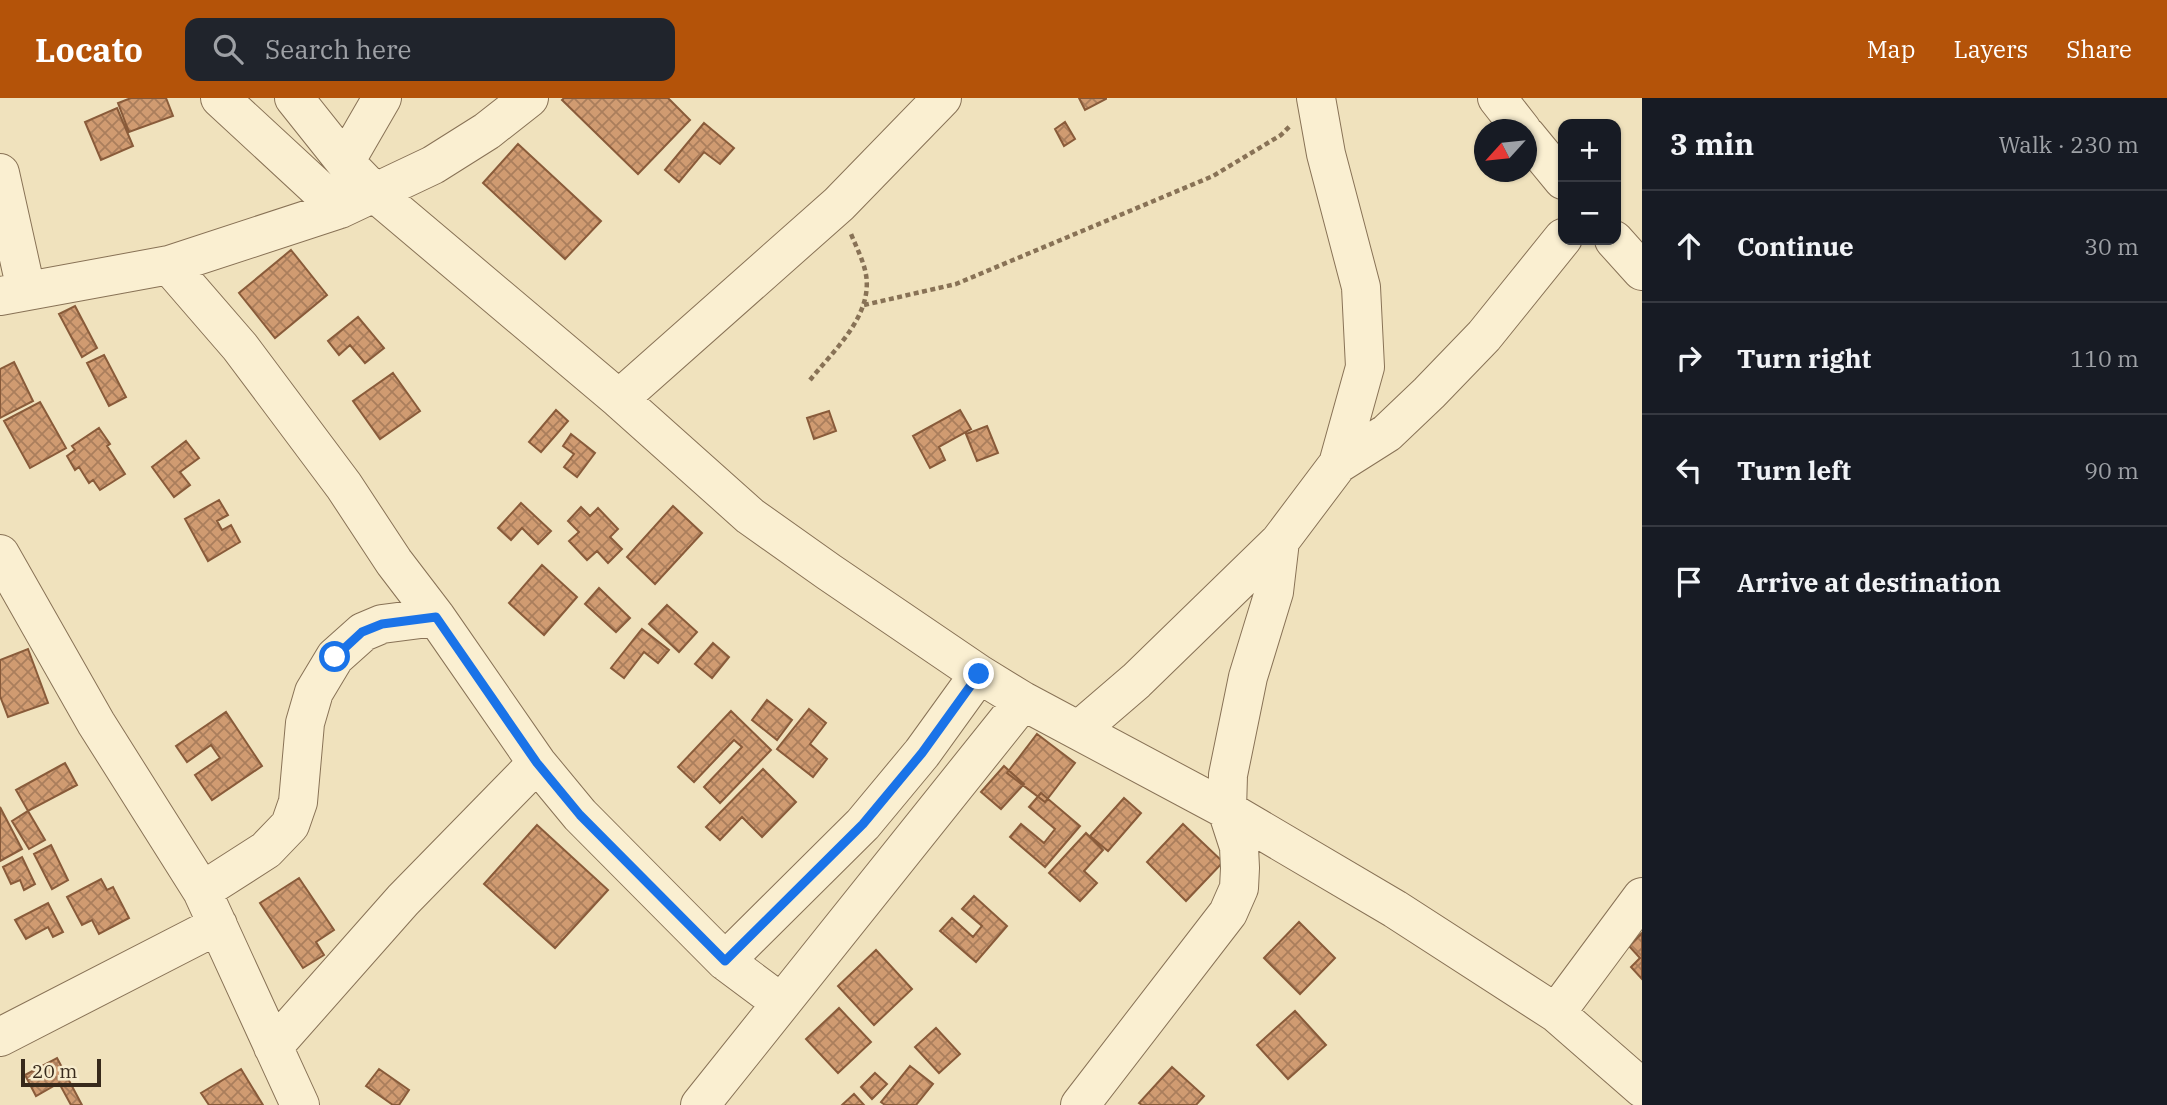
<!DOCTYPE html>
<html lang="en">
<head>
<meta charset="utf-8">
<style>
  body { margin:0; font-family:"IBM Plex Serif",serif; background:#20242c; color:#f1f3f6 }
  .controls { position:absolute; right:21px; top:21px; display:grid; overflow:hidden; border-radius:14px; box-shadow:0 2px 5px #0004 }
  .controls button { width:63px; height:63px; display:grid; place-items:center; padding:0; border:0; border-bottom:2px solid #363941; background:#171b24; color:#f1f3f6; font:35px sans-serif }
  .compass { position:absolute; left:1474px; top:21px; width:63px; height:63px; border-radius:50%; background:#171b24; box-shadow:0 2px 5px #0004; rotate:243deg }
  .scale { position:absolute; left:21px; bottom:18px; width:80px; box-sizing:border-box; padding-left:7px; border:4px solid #37291b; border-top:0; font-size:19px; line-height:24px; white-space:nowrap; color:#37291b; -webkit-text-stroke:5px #f7eccd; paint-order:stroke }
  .stop { position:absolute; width:21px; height:21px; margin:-16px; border:5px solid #1a73e8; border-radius:50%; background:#fff }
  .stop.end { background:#1a73e8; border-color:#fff; box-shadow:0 2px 7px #0008 }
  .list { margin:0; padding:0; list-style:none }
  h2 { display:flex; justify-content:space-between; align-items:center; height:91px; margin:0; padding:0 28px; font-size:30px }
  h2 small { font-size:23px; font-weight:400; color:#9ea1a6 }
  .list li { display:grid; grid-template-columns:46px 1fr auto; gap:21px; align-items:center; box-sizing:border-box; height:112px; padding:0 28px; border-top:2px solid #363941 }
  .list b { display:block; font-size:26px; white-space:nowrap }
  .list em { font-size:23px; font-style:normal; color:#9ea1a6 }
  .icon { flex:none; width:38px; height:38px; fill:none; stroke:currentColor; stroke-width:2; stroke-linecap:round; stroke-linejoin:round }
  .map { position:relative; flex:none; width:1642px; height:1007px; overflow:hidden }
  header { display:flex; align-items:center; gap:42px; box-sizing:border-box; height:98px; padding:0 35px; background:#b45309; color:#fff }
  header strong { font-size:33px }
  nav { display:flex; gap:38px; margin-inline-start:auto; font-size:24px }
  .search { width:490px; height:63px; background:#20242c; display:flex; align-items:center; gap:18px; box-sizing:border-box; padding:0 24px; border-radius:14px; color:#9ea1a6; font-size:26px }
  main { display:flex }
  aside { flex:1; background:#171b24 }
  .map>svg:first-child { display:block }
  .building { fill:url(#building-cross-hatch); stroke:#895b3a; stroke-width:2 }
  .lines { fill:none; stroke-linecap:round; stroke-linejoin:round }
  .minor-casing { stroke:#887256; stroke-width:40 }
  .path { stroke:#887256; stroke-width:4.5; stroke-dasharray:5 3.5; stroke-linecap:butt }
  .minor { stroke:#faefd1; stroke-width:38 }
  .route { stroke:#1a73e8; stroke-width:9 }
</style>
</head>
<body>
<header>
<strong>Locato</strong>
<div class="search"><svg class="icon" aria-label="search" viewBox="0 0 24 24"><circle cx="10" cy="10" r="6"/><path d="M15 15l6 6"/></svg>Search here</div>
<nav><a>Map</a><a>Layers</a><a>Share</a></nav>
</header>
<main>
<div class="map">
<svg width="1642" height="1007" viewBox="0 0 1642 1007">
  <defs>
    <pattern id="building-cross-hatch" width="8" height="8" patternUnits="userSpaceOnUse" patternTransform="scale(1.75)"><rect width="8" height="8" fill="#d09b71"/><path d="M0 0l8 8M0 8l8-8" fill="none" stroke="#aa7e5c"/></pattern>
  </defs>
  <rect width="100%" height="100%" fill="#f0e2bd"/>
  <!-- building -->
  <path class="building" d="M131,0H166L173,18L129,34L118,5Z
    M564,0H668L690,22L638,76L562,2Z
    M1079,0H1106V1L1085,12Z
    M117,10L133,48L101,62L85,24Z
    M1065,24L1075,41L1064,48L1055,31Z
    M704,25L734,50L720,66L704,54L679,84L665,72Z
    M518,46L601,123L565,161L483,85Z
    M291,152L327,197L275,240L239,195Z
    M75,208L97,250L82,259L59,216Z
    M358,219L384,250L365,265L350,247L339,257L328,243Z
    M104,257L126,299L109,308L87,265Z
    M14,264L33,303L0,320V271Z
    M393,275L420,313L380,341L353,303Z
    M40,304L66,350L30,370L4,323Z
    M556,312L568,323L541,354L529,344Z
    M960,312L971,331L939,349L945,362L930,370L913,338Z
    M829,313L836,333L814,341L807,320Z
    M987,328L998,355L977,363L966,336Z
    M99,330L110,346L107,348L125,376L100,392L93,382L89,385L79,369L75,372L67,358L75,352L72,348Z
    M571,336L595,355L577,379L564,369L574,356L563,348Z
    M186,343L199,360L180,374L190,387L174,399L152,369Z
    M219,402L228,417L217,423L222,432L231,427L240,444L208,463L185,421Z
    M521,405L551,433L538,446L522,430L511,442L498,430Z
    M673,408L702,435L655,486L627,459Z
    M581,409L590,418L598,410L618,431L610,439L622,451L608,465L597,453L587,462L569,443L579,434L568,423Z
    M542,467L577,499L544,537L509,505Z
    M599,490L630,520L616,534L585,506Z
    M667,507L697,534L679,554L649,526Z
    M642,531L669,552L658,565L644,554L624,580L611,570Z
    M713,545L729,559L712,580L695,566Z
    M28,551L48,605L8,619L0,598V562Z
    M767,602L792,622L777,642L752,622Z
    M809,611L826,625L810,646L827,661L813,679L777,651Z
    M731,613L771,652L720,705L704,689L742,649L734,642L694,684L678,669Z
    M226,614L262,668L212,702L195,677L220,660L211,647L187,664L176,648Z
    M1037,636L1075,665L1045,704L1007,675Z
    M65,665L77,687L28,713L16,692Z
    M1004,668L1024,686L1001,711L981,694Z
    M763,671L796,704L762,739L742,719L720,742L706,729Z
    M1041,695L1080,728L1045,769L1010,739L1021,726L1044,745L1055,731L1029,709Z
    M1124,700L1141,715L1108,753L1090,738Z
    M0,709L22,751L0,763Z
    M28,713L45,742L29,751L12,723Z
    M1183,726L1223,764L1186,803L1147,764Z
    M537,727L608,792L555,850L484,786Z
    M1086,735L1103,752L1084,773L1097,785L1080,803L1049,775Z
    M51,747L68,782L52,791L34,756Z
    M22,759L35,786L24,792L20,782L11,786L3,769Z
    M299,780L334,832L316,844L324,857L303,870L260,805Z
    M101,781L107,792L113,789L129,820L99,836L92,822L82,827L67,799Z
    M974,798L1007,828L976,864L940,833L952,820L973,839L982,828L962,811Z
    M48,805L63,834L53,839L48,829L26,841L15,822Z
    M1299,824L1335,860L1300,896L1264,860Z
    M1642,835V881L1631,869L1640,860L1629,848Z
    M876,852L912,891L874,927L838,888Z
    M839,910L871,944L838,975L806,941Z
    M1295,913L1326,947L1288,981L1257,947Z
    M936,930L960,956L939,975L915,949Z
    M57,960L82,1007H71L59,985L36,998L25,977Z
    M910,968L933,986L916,1007H885L881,1004Z
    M1172,969L1204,998L1196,1007H1142L1139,1005Z
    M241,971L263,1007H209L201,995Z
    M379,971L409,992L399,1007H393L366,988Z
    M875,975L887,986L872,1001L861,989Z
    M854,996L864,1007H842Z"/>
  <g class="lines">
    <!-- minor casing -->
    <g class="minor-casing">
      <path id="minor" d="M220,0L340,111
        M294,0L345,64L376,96L619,301L750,418L829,474L979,576L1023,603L1227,712L1395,811L1556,915L1642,990
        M1316,0L1326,56L1361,189L1365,269L1338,366
        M1497,0L1522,32
        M1526,37L1563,82
        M345,64L382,0
        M0,75L26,192
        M1614,142L1642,173
        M169,167L240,249L344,388L394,464L436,519L537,665L580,717L725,863L780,904
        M0,198L169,167L340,111L433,67L487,33L529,0
        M619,301L839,106L942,0
        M0,456L96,625L202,793L300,1007
        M1079,632L1136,583L1280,443L1338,366L1387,335L1429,295L1484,238L1563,140
        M202,793L266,752L290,727L298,704L305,625L314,594L335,559L363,534L382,526L436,519
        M725,863L863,726L922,655L979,576
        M1556,915L1642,799
        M0,939L218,827
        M273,949L403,802L537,665
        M700,1007L1023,603
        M1080,1007L1228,815L1239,790L1240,770L1239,749L1227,712L1228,677L1248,579L1274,494L1280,443"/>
    </g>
    <!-- path -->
    <path class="path" d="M864,207L956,186L1213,78L1281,37L1290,28
      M810,282C834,252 876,215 865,172C862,160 856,148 851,136"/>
    <!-- minor -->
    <use href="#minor" class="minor"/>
  </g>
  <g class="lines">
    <!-- route -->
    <path class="route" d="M335,559L362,534L382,526L436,519L537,665L580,717L725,863L863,726L922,655L979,576"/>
  </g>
</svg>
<div class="controls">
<button>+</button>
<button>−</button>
</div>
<svg class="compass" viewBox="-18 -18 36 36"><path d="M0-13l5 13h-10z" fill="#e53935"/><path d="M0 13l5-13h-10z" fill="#9ea1a6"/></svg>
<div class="scale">20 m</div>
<div class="stop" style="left:335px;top:559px"></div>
<div class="stop end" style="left:979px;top:576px"></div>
</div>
<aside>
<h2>3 min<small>Walk · 230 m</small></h2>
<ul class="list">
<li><svg class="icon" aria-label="ahead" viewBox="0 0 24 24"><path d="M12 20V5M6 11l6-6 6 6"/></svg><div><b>Continue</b></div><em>30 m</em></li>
<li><svg class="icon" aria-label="right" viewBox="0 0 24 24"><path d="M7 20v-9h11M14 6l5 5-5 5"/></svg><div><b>Turn right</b></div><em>110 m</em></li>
<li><svg class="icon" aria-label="left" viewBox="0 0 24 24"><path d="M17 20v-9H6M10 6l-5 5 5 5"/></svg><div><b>Turn left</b></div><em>90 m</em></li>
<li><svg class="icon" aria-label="arrive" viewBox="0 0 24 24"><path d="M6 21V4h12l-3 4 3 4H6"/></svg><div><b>Arrive at destination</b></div></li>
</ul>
</aside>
</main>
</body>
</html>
